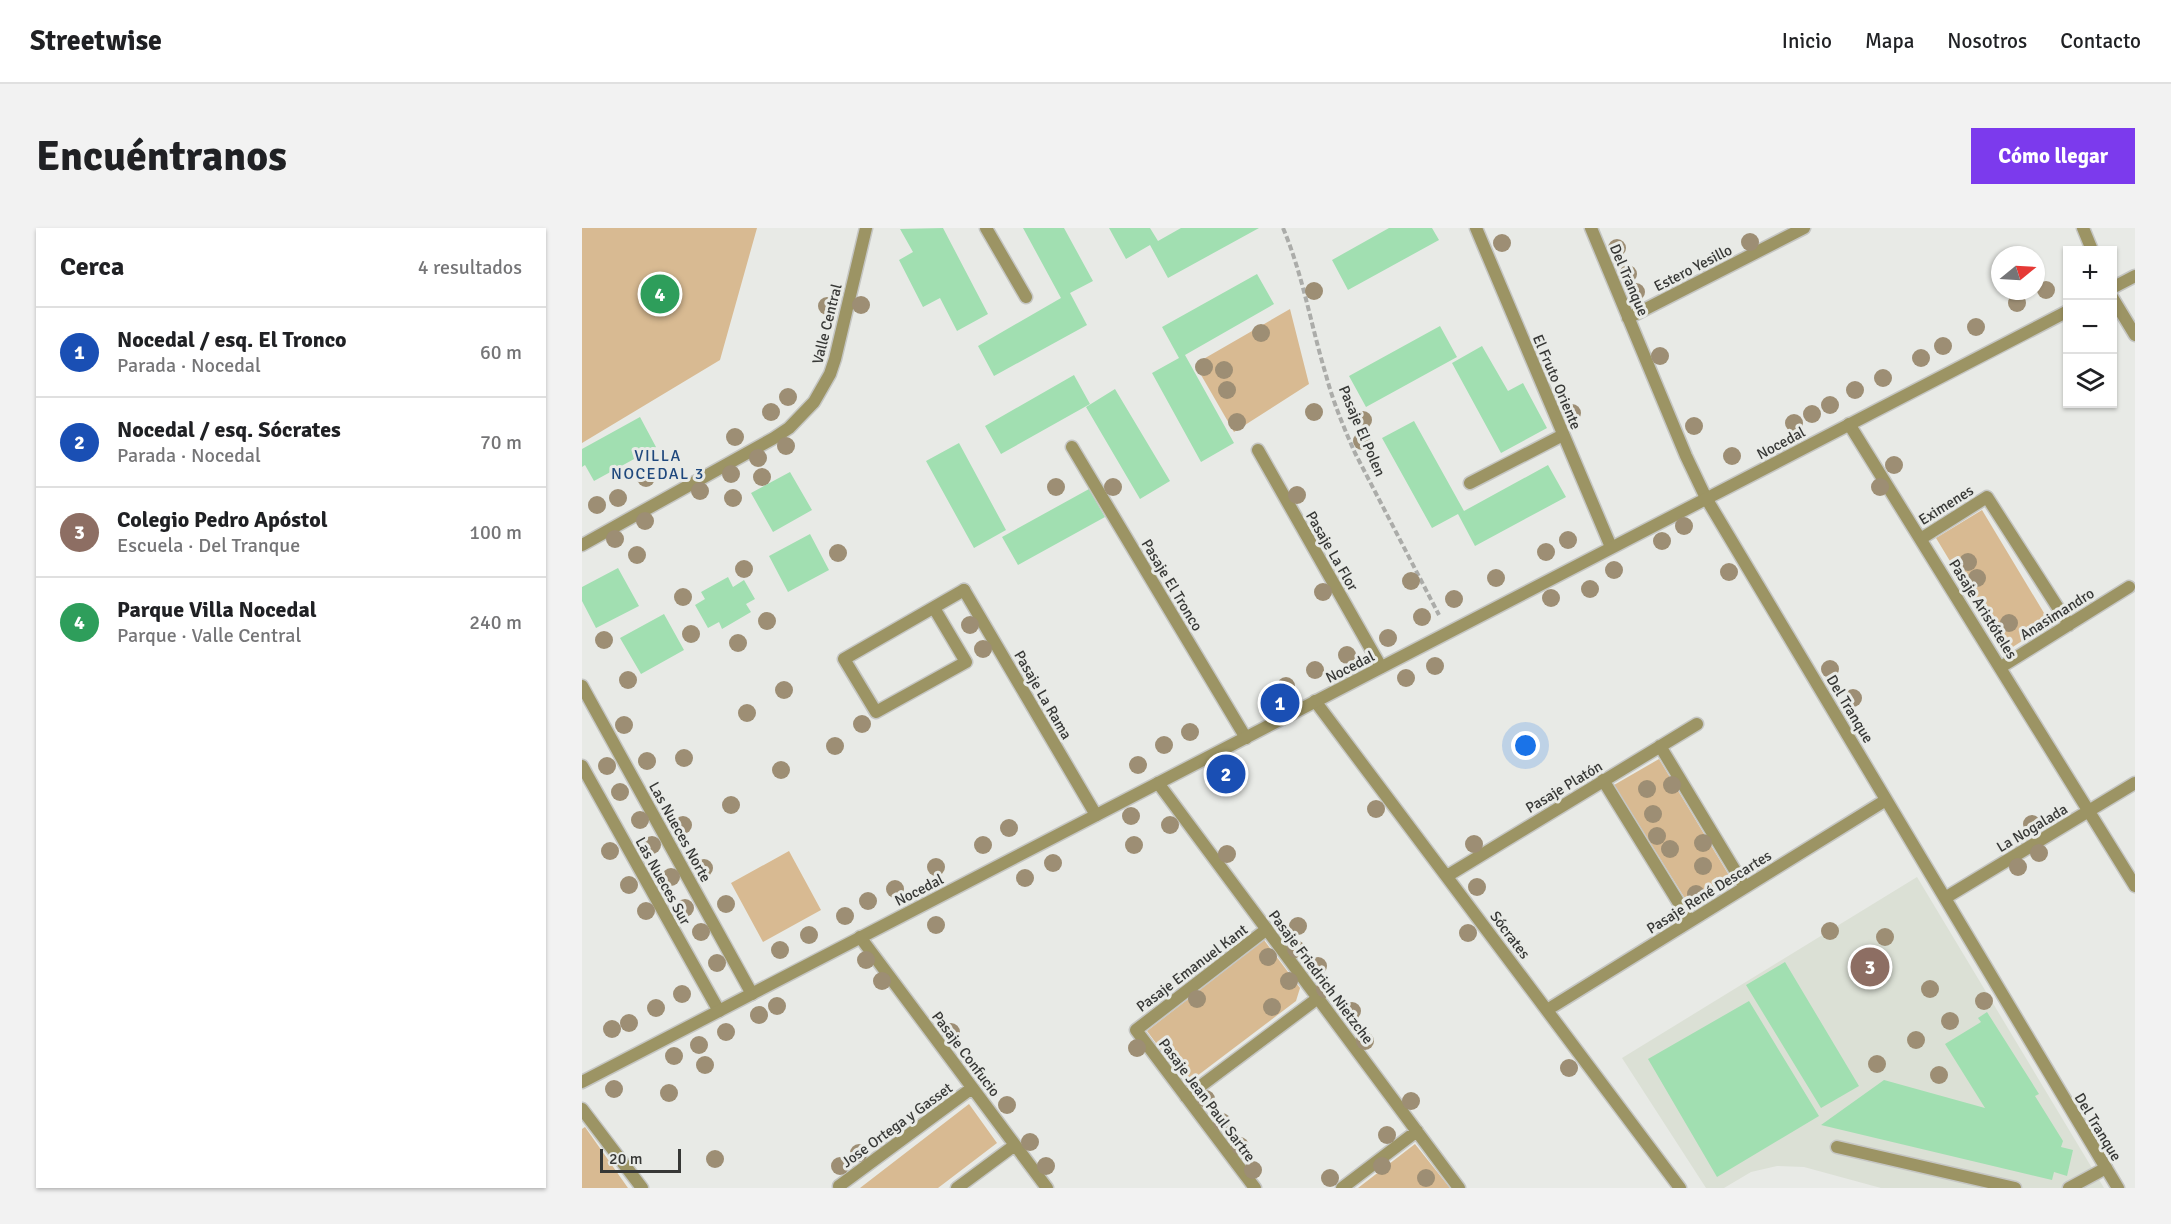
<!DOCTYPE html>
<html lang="es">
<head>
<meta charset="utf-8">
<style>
  body { margin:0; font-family:Signika,sans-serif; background:#f2f2f2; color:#202124 }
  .controls { position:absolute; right:18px; top:18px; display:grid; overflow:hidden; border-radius:0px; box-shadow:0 2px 4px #0004 }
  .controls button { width:54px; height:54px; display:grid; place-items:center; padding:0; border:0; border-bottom:2px solid #e0e0e0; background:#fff; color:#202124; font:30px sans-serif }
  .compass { position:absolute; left:1409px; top:18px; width:54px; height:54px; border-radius:50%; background:#fff; box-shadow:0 2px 4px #0004; rotate:72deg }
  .scale { position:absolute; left:18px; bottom:15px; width:81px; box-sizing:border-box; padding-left:6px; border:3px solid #373836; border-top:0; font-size:16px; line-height:21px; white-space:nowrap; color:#373836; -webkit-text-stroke:4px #e8eae6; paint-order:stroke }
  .you { position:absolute; left:944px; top:518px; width:21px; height:21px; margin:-15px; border:4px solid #fff; border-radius:50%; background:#1a73e8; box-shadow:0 0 0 9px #1a73e833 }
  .badge { display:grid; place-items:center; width:39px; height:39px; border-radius:50%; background:#7c3aed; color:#fff; font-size:20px; font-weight:700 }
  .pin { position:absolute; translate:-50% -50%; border:3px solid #fff; box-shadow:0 2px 6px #0006 }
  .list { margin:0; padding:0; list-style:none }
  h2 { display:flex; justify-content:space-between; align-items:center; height:78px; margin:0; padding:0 24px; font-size:26px }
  h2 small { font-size:20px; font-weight:400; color:#757577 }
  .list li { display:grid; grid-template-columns:39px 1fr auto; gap:18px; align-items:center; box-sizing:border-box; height:90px; padding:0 24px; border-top:2px solid #e0e0e0 }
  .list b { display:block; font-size:22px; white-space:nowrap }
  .list p { margin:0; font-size:20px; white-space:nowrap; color:#757577 }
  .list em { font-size:20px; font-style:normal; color:#757577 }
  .icon { flex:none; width:33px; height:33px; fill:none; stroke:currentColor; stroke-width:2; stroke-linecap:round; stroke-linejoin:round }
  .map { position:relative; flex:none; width:1553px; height:960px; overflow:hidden; border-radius:0px }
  header { display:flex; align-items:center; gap:36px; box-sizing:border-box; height:84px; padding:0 30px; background:#fff; border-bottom:2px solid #e0e0e0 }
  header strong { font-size:28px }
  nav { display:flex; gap:33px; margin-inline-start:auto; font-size:21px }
  .intro { display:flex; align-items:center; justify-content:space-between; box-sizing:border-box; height:144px; padding:0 36px }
  h1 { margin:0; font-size:42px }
  .button { padding:15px 27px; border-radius:0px; background:#7c3aed; color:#fff; font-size:21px; font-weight:700 }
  main { display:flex; gap:36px; padding:0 36px }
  aside { flex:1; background:#fff; border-radius:0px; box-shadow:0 2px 4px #0004 }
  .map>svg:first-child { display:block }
  .built { fill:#dbe0d5 }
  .green { fill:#d8ba92 }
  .building { fill:#a1dfb1 }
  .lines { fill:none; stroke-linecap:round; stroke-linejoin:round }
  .service-casing { stroke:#c5c6c3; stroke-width:15 }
  .minor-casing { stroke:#c5c6c3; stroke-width:15 }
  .tertiary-casing { stroke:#c5c6c3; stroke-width:15 }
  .path { stroke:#abaca9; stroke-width:4; stroke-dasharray:6 3; stroke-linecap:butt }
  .service { stroke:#9c9464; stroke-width:12 }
  .minor { stroke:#9c9464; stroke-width:12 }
  .tertiary { stroke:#9c9464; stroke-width:12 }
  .tree { fill:#9d8e74 }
  .labels { text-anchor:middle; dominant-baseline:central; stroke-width:6; stroke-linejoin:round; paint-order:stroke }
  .street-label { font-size:15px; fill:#373836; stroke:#e8eae6 }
  .neighbourhood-label { font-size:16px; letter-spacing:1.5px; fill:#1f487d; stroke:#e8eae6 }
</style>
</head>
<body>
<header>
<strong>Streetwise</strong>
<nav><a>Inicio</a><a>Mapa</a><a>Nosotros</a><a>Contacto</a></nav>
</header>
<div class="intro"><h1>Encuéntranos</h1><a class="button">Cómo llegar</a></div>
<main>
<aside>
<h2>Cerca<small>4 resultados</small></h2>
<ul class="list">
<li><span class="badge" style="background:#1a4fb4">1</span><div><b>Nocedal / esq. El Tronco</b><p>Parada · Nocedal</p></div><em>60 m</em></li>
<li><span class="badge" style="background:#1a4fb4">2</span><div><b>Nocedal / esq. Sócrates</b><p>Parada · Nocedal</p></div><em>70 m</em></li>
<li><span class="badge" style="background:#8d6e63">3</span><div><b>Colegio Pedro Apóstol</b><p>Escuela · Del Tranque</p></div><em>100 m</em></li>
<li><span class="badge" style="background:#2e9e5b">4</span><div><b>Parque Villa Nocedal</b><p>Parque · Valle Central</p></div><em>240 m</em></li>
</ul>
</aside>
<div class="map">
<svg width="1553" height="960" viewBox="0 0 1553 960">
  <rect width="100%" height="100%" fill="#e8eae6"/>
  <!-- built -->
  <path class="built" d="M1335,649L1522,960H1299L1222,939L1195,938L1169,944L1142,960H1124L1040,830Z"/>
  <!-- green -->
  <path class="green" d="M0,0H175L138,132L0,215Z
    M708,81L727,156L652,204L615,140L618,133Z
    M1400,282L1468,395L1423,424L1354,310Z
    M1077,531L1151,654L1109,680L1032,557Z
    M207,623L239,682L181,714L149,655Z
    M682,712L718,760L714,773L611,851L600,850L565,803Z
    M387,876L415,915L356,960H278Z
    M3,899L46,960H0V901Z
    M833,916L868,960H776Z"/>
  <!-- building -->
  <path class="building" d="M361,0L406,86L375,103L358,70L341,79L317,32L331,24L318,1Z
    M441,0H482L511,53L488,65L505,97L412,148L396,118L479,70Z
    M527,0H568L576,13L599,0H677L586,50L568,17L544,31Z
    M807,0H850L857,12L766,62L750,32Z
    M675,46L692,76L603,127L652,215L619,234L570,145L597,130L580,99Z
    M858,98L875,129L784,179L767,148Z
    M900,118L926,163L941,155L965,200L919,225L870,135Z
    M492,147L508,176L419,226L403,198Z
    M533,161L588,253L558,271L504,179Z
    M58,189L74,219L12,253L3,237L0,239V221Z
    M832,193L882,283L966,237L984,269L893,318L876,286L850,300L800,210Z
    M377,215L424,302L392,320L344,233Z
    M208,244L230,282L191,304L169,265Z
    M507,261L523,289L436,337L420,309Z
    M228,306L247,342L206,364L187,328Z
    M36,340L57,378L14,400L0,373V359Z
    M146,349L151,359L162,352L173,371L164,376L169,384L140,401L137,394L126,400L113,377L123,371L119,364Z
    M82,386L102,422L59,446L38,410Z
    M1203,734L1277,858L1239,880L1164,757Z
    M1167,773L1237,888L1135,949L1066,831Z
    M1405,784L1457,866L1453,868L1481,913L1479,919L1491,922L1485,948L1472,944L1470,952L1239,897L1302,852L1403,880L1363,816L1399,794L1396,790Z"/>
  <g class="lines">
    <!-- service casing -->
    <g class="service-casing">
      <path id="service" d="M888,255L981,207
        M352,380L384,434L294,484L262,431L382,362
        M1255,919L1433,960
        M1487,960L1524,940"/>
    </g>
    <!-- minor casing -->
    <g class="minor-casing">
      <path id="minor" d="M404,0L444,69
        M894,0L1029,319
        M1009,0L1104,228L1124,270L1536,960
        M1046,90L1222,0
        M1267,196L1553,658
        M490,219L664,510
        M676,222L799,439
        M1340,310L1405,269L1487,397
        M0,317L192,210L207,200L232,174L248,146L253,131L284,0
        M382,362L514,587
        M1419,439L1547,359
        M0,458L170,766
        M733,473L1098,960
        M1078,518L1163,659
        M0,538L137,783
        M1021,552L1108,693
        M576,555L877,960
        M865,648L1115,496
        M1363,670L1553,555
        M278,709L465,960
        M965,782L1304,572
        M604,869L736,770
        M0,881L60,960
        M259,960L257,958L390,860
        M375,960L433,917
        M673,960L554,802L685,701
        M760,960L835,903"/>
    </g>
    <!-- tertiary casing -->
    <g class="tertiary-casing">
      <path id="tertiary" d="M1501,0L1510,22
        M1530,60L1553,48
        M1530,69L1553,107
        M0,854L1486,83"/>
    </g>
    <!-- path -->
    <path class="path" d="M701,0C721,47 729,98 744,147C751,174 762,200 773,225L857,387"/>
    <!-- service -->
    <use href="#service" class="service"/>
    <!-- minor -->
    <use href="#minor" class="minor"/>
    <!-- tertiary -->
    <use href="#tertiary" class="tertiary"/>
  </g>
  <!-- trees -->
  <g class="tree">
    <circle cx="1168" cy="14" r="9"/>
    <circle cx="920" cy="15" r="9"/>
    <circle cx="1035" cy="20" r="9"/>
    <circle cx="1046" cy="46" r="9"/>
    <circle cx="1464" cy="62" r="9"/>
    <circle cx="732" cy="63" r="9"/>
    <circle cx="1054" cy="64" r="9"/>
    <circle cx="1435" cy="75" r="9"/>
    <circle cx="279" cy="77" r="9"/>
    <circle cx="245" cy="78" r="9"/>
    <circle cx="1394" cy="99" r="9"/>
    <circle cx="679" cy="105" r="9"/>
    <circle cx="1361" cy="118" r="9"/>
    <circle cx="1078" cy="128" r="9"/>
    <circle cx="1339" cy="130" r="9"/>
    <circle cx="622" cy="139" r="9"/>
    <circle cx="642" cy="142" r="9"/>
    <circle cx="1301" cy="150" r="9"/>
    <circle cx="645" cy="162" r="9"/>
    <circle cx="1273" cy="162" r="9"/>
    <circle cx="206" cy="169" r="9"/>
    <circle cx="1248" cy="177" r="9"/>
    <circle cx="189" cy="184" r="9"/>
    <circle cx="732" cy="184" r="9"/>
    <circle cx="990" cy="185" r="9"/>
    <circle cx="1230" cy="186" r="9"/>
    <circle cx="781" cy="192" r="9"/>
    <circle cx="655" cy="194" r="9"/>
    <circle cx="1212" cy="195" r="9"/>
    <circle cx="1112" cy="198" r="9"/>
    <circle cx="153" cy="209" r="9"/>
    <circle cx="780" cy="213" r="9"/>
    <circle cx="204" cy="218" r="9"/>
    <circle cx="1150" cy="228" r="9"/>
    <circle cx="176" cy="230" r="9"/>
    <circle cx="1312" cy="237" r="9"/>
    <circle cx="149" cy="246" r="9"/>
    <circle cx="180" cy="249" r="9"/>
    <circle cx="64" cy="250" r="9"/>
    <circle cx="474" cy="259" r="9"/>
    <circle cx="531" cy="259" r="9"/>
    <circle cx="1298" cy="259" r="9"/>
    <circle cx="118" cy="263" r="9"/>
    <circle cx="715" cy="267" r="9"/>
    <circle cx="36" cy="270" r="9"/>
    <circle cx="151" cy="270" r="9"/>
    <circle cx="15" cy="277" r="9"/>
    <circle cx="63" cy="293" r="9"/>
    <circle cx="1102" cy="298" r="9"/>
    <circle cx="33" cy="311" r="9"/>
    <circle cx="986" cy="312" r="9"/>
    <circle cx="1080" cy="313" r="9"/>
    <circle cx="964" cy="324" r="9"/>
    <circle cx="256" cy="325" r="9"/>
    <circle cx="55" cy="327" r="9"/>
    <circle cx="1386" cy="334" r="9"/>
    <circle cx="162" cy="341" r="9"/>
    <circle cx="1032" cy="342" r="9"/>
    <circle cx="1147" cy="344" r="9"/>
    <circle cx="914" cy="350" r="9"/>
    <circle cx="1395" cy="350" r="9"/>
    <circle cx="829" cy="353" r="9"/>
    <circle cx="1008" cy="361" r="9"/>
    <circle cx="741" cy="364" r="9"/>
    <circle cx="101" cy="369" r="9"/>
    <circle cx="969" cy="370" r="9"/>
    <circle cx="872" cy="371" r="9"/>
    <circle cx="840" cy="389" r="9"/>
    <circle cx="185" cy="393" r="9"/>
    <circle cx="1427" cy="395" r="9"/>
    <circle cx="388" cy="397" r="9"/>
    <circle cx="109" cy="406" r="9"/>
    <circle cx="806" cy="410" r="9"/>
    <circle cx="22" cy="412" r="9"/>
    <circle cx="156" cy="415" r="9"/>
    <circle cx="401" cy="421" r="9"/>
    <circle cx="765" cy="427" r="9"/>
    <circle cx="853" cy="438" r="9"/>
    <circle cx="1248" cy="441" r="9"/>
    <circle cx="733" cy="442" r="9"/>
    <circle cx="824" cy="450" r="9"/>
    <circle cx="46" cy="452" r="9"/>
    <circle cx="704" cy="458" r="9"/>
    <circle cx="202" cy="462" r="9"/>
    <circle cx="1271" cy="470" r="9"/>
    <circle cx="165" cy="485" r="9"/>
    <circle cx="280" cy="496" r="9"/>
    <circle cx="42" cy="497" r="9"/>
    <circle cx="608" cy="504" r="9"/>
    <circle cx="582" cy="517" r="9"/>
    <circle cx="253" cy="518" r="9"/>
    <circle cx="102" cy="530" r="9"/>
    <circle cx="65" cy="533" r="9"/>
    <circle cx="556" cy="537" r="9"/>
    <circle cx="25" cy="538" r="9"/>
    <circle cx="199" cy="542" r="9"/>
    <circle cx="1090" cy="557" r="9"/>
    <circle cx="1065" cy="561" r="9"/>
    <circle cx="38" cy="564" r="9"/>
    <circle cx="149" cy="577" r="9"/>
    <circle cx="794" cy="581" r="9"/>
    <circle cx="1071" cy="586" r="9"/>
    <circle cx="549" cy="588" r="9"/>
    <circle cx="58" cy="592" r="9"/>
    <circle cx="1450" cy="596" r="9"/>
    <circle cx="101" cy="597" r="9"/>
    <circle cx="588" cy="597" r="9"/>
    <circle cx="427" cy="600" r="9"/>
    <circle cx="1075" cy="608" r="9"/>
    <circle cx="1121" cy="615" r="9"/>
    <circle cx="892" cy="616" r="9"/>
    <circle cx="70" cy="617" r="9"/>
    <circle cx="401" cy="617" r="9"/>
    <circle cx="552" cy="617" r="9"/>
    <circle cx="1088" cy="621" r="9"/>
    <circle cx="28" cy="623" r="9"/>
    <circle cx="1457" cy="625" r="9"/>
    <circle cx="645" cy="626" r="9"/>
    <circle cx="471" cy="635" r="9"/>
    <circle cx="1121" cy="638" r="9"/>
    <circle cx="354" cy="639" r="9"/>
    <circle cx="1436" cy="639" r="9"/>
    <circle cx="122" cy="640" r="9"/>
    <circle cx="89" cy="649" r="9"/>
    <circle cx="443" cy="650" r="9"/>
    <circle cx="47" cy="657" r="9"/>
    <circle cx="895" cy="659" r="9"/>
    <circle cx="313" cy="661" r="9"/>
    <circle cx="1114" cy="666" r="9"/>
    <circle cx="286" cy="673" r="9"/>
    <circle cx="144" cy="676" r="9"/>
    <circle cx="103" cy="680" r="9"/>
    <circle cx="64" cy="683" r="9"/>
    <circle cx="263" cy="688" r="9"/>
    <circle cx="354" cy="697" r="9"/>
    <circle cx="716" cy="698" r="9"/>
    <circle cx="1248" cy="703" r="9"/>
    <circle cx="119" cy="704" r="9"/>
    <circle cx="886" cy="705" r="9"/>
    <circle cx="227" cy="707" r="9"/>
    <circle cx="1303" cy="709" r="9"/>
    <circle cx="714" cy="721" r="9"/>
    <circle cx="198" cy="722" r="9"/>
    <circle cx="686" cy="729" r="9"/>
    <circle cx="284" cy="732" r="9"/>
    <circle cx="135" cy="735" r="9"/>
    <circle cx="736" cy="738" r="9"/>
    <circle cx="300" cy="753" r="9"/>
    <circle cx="707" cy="753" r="9"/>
    <circle cx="743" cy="761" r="9"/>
    <circle cx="1348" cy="761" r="9"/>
    <circle cx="100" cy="766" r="9"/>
    <circle cx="615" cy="771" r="9"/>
    <circle cx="1402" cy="773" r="9"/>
    <circle cx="195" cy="778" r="9"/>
    <circle cx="690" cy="779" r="9"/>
    <circle cx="74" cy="780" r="9"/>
    <circle cx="770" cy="783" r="9"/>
    <circle cx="177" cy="787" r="9"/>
    <circle cx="1368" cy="793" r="9"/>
    <circle cx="47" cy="795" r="9"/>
    <circle cx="30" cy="801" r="9"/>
    <circle cx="144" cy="804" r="9"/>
    <circle cx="369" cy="804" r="9"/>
    <circle cx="1334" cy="812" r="9"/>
    <circle cx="783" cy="813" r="9"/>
    <circle cx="117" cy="817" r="9"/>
    <circle cx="555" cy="820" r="9"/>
    <circle cx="92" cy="828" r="9"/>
    <circle cx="1295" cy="836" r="9"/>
    <circle cx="123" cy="837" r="9"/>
    <circle cx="987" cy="840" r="9"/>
    <circle cx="1357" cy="847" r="9"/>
    <circle cx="32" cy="861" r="9"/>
    <circle cx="87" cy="865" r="9"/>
    <circle cx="624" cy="871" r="9"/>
    <circle cx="829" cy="873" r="9"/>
    <circle cx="425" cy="877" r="9"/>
    <circle cx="640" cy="894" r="9"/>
    <circle cx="805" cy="907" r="9"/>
    <circle cx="448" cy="914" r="9"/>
    <circle cx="658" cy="918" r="9"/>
    <circle cx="277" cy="925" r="9"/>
    <circle cx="133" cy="931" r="9"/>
    <circle cx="258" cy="938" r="9"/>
    <circle cx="464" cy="938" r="9"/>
    <circle cx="800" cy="938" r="9"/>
    <circle cx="671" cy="942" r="9"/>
    <circle cx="748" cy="950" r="9"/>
    <circle cx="844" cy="950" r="9"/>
  </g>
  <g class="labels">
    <!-- street labels -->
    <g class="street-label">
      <text transform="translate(1111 40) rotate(-27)">Estero Yesillo</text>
      <text transform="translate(1047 52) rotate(67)">Del Tranque</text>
      <text transform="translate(245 96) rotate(-76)">Valle Central</text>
      <text transform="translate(975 154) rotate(67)">El Fruto Oriente</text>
      <text transform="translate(780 203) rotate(67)">Pasaje El Polen</text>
      <text transform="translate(1199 215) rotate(-28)">Nocedal</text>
      <text transform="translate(1364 277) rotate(-32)">Eximenes</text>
      <text transform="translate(750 323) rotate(60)">Pasaje La Flor</text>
      <text transform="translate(590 357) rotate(59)">Pasaje El Tronco</text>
      <text transform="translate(1401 381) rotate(58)">Pasaje Aristóteles</text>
      <text transform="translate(1475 386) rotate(-32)">Anasimandro</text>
      <text transform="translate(768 439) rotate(-27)">Nocedal</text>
      <text transform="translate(461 467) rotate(60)">Pasaje La Rama</text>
      <text transform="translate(1268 481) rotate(59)">Del Tranque</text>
      <text transform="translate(982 559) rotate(-31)">Pasaje Platón</text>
      <text transform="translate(1450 600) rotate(-31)">La Nogalada</text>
      <text transform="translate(98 604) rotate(61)">Las Nueces Norte</text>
      <text transform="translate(81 653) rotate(61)">Las Nueces Sur</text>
      <text transform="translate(337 662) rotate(-27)">Nocedal</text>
      <text transform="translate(1127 664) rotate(-32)">Pasaje René Descartes</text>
      <text transform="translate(928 707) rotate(53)">Sócrates</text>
      <text transform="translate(610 740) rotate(-37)">Pasaje Emanuel Kant</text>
      <text transform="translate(739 749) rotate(53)">Pasaje Friedrich Nietzche</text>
      <text transform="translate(384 826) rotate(53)">Pasaje Confucio</text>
      <text transform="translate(625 872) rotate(53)">Pasaje Jean Paul Sartre</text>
      <text transform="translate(315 897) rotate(-36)">Jose Ortega y Gasset</text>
      <text transform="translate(1516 899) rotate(59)">Del Tranque</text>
    </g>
    <!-- neighbourhood labels -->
    <g class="neighbourhood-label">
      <text x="76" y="228">VILLA<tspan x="76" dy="18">NOCEDAL 3</tspan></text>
    </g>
  </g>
</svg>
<div class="controls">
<button>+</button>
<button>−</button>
<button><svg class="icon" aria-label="layers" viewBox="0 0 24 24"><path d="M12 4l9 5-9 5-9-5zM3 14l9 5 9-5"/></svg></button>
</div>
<svg class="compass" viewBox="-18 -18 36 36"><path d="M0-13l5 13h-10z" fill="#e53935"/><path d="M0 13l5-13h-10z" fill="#757577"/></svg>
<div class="scale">20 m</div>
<div class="you"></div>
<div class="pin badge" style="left:698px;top:475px;background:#1a4fb4">1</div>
<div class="pin badge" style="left:644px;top:546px;background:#1a4fb4">2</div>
<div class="pin badge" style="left:1288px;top:739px;background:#8d6e63">3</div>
<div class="pin badge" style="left:78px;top:66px;background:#2e9e5b">4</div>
</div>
</main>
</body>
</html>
